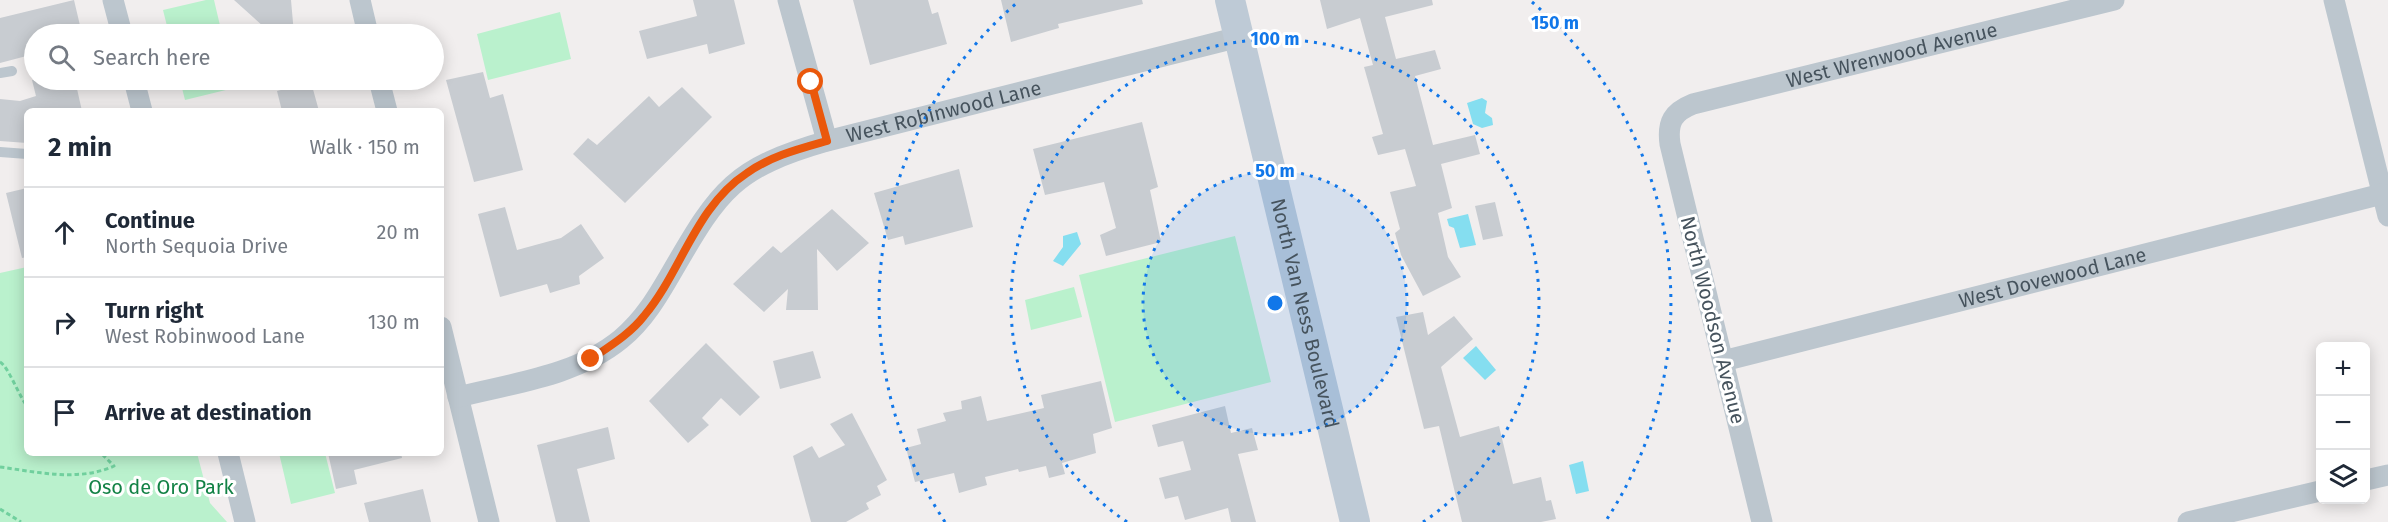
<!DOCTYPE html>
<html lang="en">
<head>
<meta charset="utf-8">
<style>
  body { margin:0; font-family:"Fira Sans",sans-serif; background:#f6f6f7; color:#1f2937 }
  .controls { position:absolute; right:18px; bottom:18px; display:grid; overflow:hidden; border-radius:9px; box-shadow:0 3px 15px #0003 }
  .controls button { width:54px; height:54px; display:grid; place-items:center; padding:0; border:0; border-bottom:2px solid #e0e1e3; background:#fff; color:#1f2937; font:30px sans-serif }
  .stop { position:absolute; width:18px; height:18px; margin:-14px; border:4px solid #ea580c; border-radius:50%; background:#fff }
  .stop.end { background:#ea580c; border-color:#fff; box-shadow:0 2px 6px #0008 }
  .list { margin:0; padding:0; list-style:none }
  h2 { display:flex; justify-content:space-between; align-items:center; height:78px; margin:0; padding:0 24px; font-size:26px }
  h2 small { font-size:20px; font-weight:400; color:#747a83 }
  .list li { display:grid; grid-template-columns:39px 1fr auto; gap:18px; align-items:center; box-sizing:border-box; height:90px; padding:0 24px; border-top:2px solid #e0e1e3 }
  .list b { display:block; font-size:22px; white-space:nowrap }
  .list p { margin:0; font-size:20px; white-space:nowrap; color:#747a83 }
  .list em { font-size:20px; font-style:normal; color:#747a83 }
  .icon { flex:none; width:33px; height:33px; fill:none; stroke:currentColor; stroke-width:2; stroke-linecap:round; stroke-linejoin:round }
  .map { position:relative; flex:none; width:2388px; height:522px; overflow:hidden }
  .search { position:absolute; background:#fff; box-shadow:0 3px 15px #0003; left:24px; top:24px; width:420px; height:66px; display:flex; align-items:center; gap:15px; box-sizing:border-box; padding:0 21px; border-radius:33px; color:#747a83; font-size:22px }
  .panel { position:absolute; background:#fff; box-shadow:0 3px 15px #0003; left:24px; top:108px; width:420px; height:348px; border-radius:9px }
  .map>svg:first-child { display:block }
  .green { fill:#baf1cd }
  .water { fill:#85def0 }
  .building { fill:#c8ccd1 }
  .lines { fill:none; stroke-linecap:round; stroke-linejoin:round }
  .path { stroke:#71d09e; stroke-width:3; stroke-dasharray:4.5 3; stroke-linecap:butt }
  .lane { stroke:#bcc6ce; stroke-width:10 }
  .street { stroke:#bcc6ce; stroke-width:21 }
  .secondary { stroke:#becad6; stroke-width:30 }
  .route { stroke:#ea580c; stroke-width:8 }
  .ring { fill:none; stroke:#1177e9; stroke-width:3; stroke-dasharray:3 6 }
  .labels { text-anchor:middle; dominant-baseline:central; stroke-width:6; stroke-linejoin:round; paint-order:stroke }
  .street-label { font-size:20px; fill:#46535d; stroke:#fff }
  .park-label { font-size:20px; fill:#138246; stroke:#fff }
  .centre { fill:#1177e9; stroke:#fff; stroke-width:3 }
  .ring-label { font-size:18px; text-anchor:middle; font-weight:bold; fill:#1177e9; stroke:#fff; stroke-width:6; stroke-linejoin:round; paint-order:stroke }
</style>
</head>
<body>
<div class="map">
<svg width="2388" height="522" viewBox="0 0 2388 522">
  <rect width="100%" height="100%" fill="#f1eeee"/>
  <!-- green -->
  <path class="green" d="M206,0H214L222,34H169L163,10Z
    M560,12L571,59L488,80L477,34Z
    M180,80H232L234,88L185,100Z
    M1235,236L1271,382L1115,422L1079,275Z
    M27,267V453H197L210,503L227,522H0V273Z
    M1074,287L1082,317L1031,330L1025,300Z
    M279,453H325L335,493L291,504Z"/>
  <!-- water -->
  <path class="water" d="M1482,98L1487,101L1485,113L1492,118L1493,125L1482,128L1473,124L1467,103Z
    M1468,214L1476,245L1460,248L1454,228L1449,226L1447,219Z
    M1077,232L1081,244L1063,266L1053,261L1063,247V236Z
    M1476,346L1496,370L1485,380L1463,358Z
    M1583,461L1589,491L1576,494L1569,465Z"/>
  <!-- building -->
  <path class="building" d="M74,0L82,34H34V54L0,63V18Z
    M234,0H291L294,34H260L265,28Z
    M693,0H734L745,44L709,54L707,44L647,59L639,31L697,16Z
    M853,0H928L932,14L938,12L947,44L870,65Z
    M1001,0H1142L1143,4L1058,24L1059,28L1011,42Z
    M1320,0H1432L1433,5L1385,17L1396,59L1435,50L1441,69L1415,76L1433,145L1475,135L1480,154L1441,164L1452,208L1438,213L1448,257L1461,277L1423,296L1401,255L1395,233L1400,229L1390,192L1416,186L1405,149L1378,155L1372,137L1383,134L1364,67L1373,65L1360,18L1327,29Z
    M483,72L490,98L503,94L523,170L474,182L446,80Z
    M32,80H75L82,111H27V143L0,141V99L20,101L36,96Z
    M311,82L319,111H282L277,91Z
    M682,87L712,117L625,203L573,154L588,138L597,145L649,96L659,107Z
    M1142,122L1158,187L1150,190L1161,242L1106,256L1100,235L1116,228L1104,182L1045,195L1033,149Z
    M959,169L973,227L905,245L903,236L888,240L874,193Z
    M27,188V257L22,258L6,193Z
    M1495,202L1503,236L1483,240L1475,206Z
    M505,207L517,250L561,238L581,224L604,258L579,276L580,284L550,293L547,284L500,297L478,214Z
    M832,209L869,243L837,271L817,249L818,310H786L788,289L764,312L733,284L773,246L781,253Z
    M1423,312L1428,335L1454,316L1473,339L1441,367L1460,437L1499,426L1513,484L1541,477L1546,501L1551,500L1556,519L1541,522H1462L1439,426L1424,429L1396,317Z
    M706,343L760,397L740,416L721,398L702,418L709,425L688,443L649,401Z
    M813,351L821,378L780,389L773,361Z
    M1101,381L1112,428L1093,434L1096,453L1062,463L1065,474L1049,478L1046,466L1019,472L1018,469L985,477L987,485L959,493L954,473L915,482L906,448L921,444L917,429L946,421L943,413L962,409L961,401L981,396L987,421L1044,408L1041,395Z
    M1225,406L1231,433L1252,428L1258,450L1238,454L1256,522H1231L1228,508L1185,520L1178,496L1165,499L1159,478L1191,470L1183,441L1158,447L1152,425Z
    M852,413L887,480L877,486L881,495L866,503L869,509L846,522H811L793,456L812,446L819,458L845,445L830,424Z
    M608,427L615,459L577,469L590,522H556L537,445Z
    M328,453H401L402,458L354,470L357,484L336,489Z
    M423,489L431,522H369L364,503Z"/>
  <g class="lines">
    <!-- path -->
    <path class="path" d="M0,362C8,366 19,396 27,406
      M0,467C37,472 79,482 114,466L101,453
      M0,509L21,522"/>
    <!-- lane -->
    <path class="lane" d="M0,73L12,71
      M0,152L27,154"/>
    <!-- street -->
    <g class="street">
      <path d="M113,0L122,34"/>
      <path d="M360,0L368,34"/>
      <path d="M788,0L827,141"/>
      <path d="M2334,0L2388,216"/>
      <path d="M134,80L142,111"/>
      <path d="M379,80L387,111"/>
      <path d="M441,327L489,522"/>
      <path id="s1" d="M1723,361L2382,194"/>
      <path id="s2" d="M458,397C513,383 576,376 621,339C644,320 658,296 673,270C720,189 734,168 827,141L1239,37"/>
      <path d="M228,453L245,522"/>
      <path d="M2366,480L2388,475"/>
      <path id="s3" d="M1762,522L1670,144C1667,122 1673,112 1693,104L2114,0"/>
      <path d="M2188,522L2320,491"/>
    </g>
    <!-- secondary -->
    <path class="secondary" id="s4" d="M1230,0L1355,522"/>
  </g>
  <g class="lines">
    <!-- route -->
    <path class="route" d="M591,359C610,346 630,334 644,316C682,271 695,207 747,173C771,156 799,149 827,141L811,82"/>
  </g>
  <!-- distance rings -->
  <circle cx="1275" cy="303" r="132" fill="#1177e9" fill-opacity=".12"/>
  <g class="ring">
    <circle cx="1275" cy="303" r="132"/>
    <path d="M1127 522A264 264 0 1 1 1423 522"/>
    <path d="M945 522A396 396 0 0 1 1018 2M1532 2A396 396 0 0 1 1605 522"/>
  </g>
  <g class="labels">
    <!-- street labels -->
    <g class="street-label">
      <text stroke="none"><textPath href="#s3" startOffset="645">West Wrenwood Avenue</textPath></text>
      <text stroke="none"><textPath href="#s2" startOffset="591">West Robinwood Lane</textPath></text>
      <text stroke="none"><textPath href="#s1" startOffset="340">West Dovewood Lane</textPath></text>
      <text stroke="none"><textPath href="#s4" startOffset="322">North Van Ness Boulevard</textPath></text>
      <text transform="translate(1713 320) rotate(76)">North Woodson Avenue</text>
    </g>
    <!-- park labels -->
    <g class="park-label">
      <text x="161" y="487">Oso de Oro Park</text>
    </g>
  </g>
  <circle cx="1275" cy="303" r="9" class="centre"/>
  <g class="ring-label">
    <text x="1555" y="29">150 m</text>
    <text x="1275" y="45">100 m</text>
    <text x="1275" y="177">50 m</text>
  </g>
</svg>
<div class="controls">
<button>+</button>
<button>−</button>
<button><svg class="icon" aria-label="layers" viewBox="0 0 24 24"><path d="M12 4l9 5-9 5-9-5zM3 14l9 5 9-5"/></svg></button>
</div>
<div class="stop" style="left:811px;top:82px"></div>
<div class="stop end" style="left:591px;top:359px"></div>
<div class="search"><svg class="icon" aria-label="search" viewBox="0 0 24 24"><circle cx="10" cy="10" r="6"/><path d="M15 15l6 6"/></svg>Search here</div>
<section class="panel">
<h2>2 min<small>Walk · 150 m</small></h2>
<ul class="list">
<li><svg class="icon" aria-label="ahead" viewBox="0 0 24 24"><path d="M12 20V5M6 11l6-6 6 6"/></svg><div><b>Continue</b><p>North Sequoia Drive</p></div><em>20 m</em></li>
<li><svg class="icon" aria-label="right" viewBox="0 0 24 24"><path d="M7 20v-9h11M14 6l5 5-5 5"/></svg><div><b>Turn right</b><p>West Robinwood Lane</p></div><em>130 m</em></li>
<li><svg class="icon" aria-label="arrive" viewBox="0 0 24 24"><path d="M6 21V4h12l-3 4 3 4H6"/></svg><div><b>Arrive at destination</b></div></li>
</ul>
</section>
</div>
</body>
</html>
